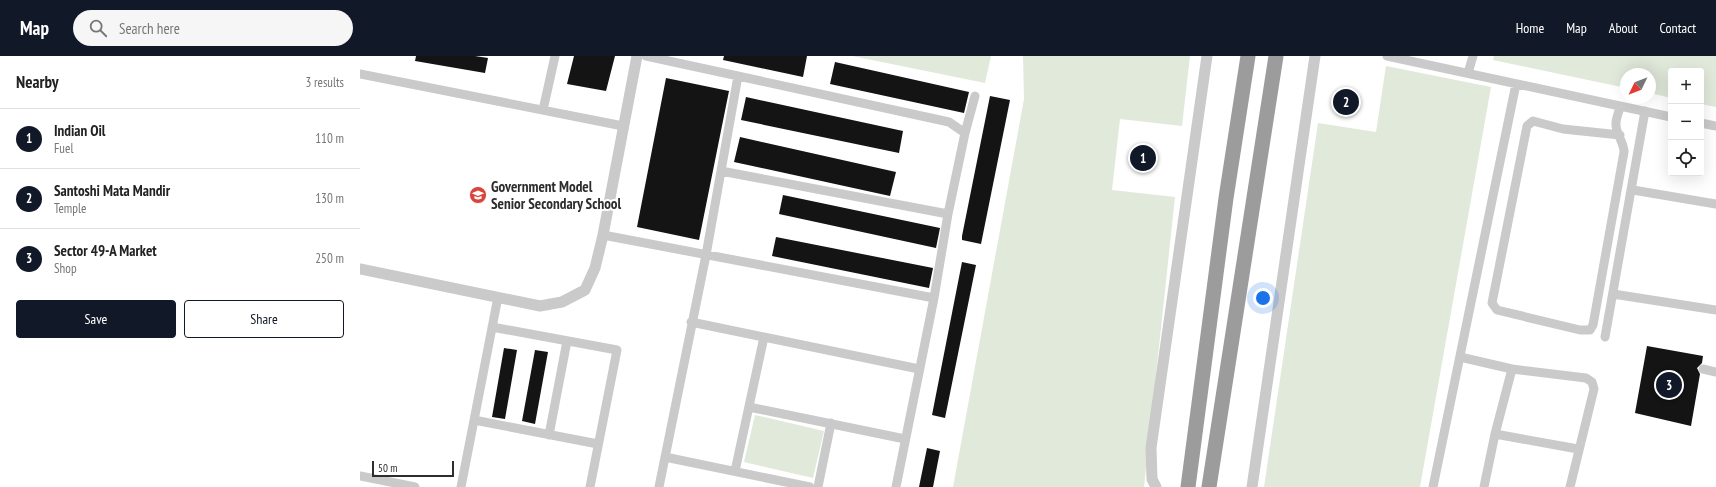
<!DOCTYPE html>
<html lang="en">
<head>
<meta charset="utf-8">
<style>
  body { margin:0; font-family:"PT Sans Narrow",sans-serif; background:#f6f6f6; color:#222 }
  .controls { position:absolute; right:12px; top:12px; display:grid; overflow:hidden; border-radius:4px; box-shadow:0 4px 16px #0002 }
  .controls button { width:36px; height:36px; display:grid; place-items:center; padding:0; border:0; border-bottom:1px solid #e0e0e0; background:#fff; color:#222; font:20px sans-serif }
  .compass { position:absolute; left:1260px; top:12px; width:36px; height:36px; border-radius:50%; background:#fff; box-shadow:0 4px 16px #0002; rotate:227deg }
  .scale { position:absolute; left:12px; bottom:10px; width:82px; box-sizing:border-box; padding-left:4px; border:2px solid #2d2d2d; border-top:0; font-size:11px; line-height:14px; white-space:nowrap; color:#2d2d2d; -webkit-text-stroke:3px #fff; paint-order:stroke }
  .you { position:absolute; left:903px; top:242px; width:14px; height:14px; margin:-10px; border:3px solid #fff; border-radius:50%; background:#1a73e8; box-shadow:0 0 0 6px #1a73e833 }
  .badge { display:grid; place-items:center; width:26px; height:26px; border-radius:50%; background:#111827; color:#fff; font-size:13px; font-weight:700 }
  .pin { position:absolute; translate:-50% -50%; border:2px solid #fff; box-shadow:0 1px 4px #0006 }
  .list { margin:0; padding:0; list-style:none }
  h2 { display:flex; justify-content:space-between; align-items:center; height:52px; margin:0; padding:0 16px; font-size:17px }
  h2 small { font-size:13px; font-weight:400; color:#767676 }
  .list li { display:grid; grid-template-columns:26px 1fr auto; gap:12px; align-items:center; box-sizing:border-box; height:60px; padding:0 16px; border-top:1px solid #e0e0e0 }
  .list b { display:block; font-size:15px; white-space:nowrap }
  .list p { margin:0; font-size:13px; white-space:nowrap; color:#767676 }
  .list em { font-size:13px; font-style:normal; color:#767676 }
  .actions { display:flex; gap:8px; padding:12px 16px }
  .actions a { flex:1; padding:9px 0; border:1px solid #111827; border-radius:4px; text-align:center; font-size:14px; color:#111827 }
  .actions .main { background:#111827; color:#fff }
  .icon { flex:none; width:22px; height:22px; fill:none; stroke:currentColor; stroke-width:2; stroke-linecap:round; stroke-linejoin:round }
  .map { position:relative; flex:none; width:1356px; height:431px; overflow:hidden }
  header { display:flex; align-items:center; gap:24px; box-sizing:border-box; height:56px; padding:0 20px; background:#111827; color:#fff }
  header strong { font-size:19px }
  nav { display:flex; gap:22px; margin-inline-start:auto; font-size:14px }
  .search { width:280px; height:36px; background:#f6f6f6; display:flex; align-items:center; gap:10px; box-sizing:border-box; padding:0 14px; border-radius:22px; color:#767676; font-size:15px }
  main { display:flex }
  aside { flex:1; background:#fff }
  .map>svg:first-child { display:block }
  .green { fill:#e1e9db }
  .building { fill:#141414 }
  .lines { fill:none; stroke-linecap:round; stroke-linejoin:round }
  .minor { stroke:#cacaca; stroke-width:9 }
  .tertiary { stroke:#cacaca; stroke-width:11 }
  .trunk { stroke:#9c9c9c; stroke-width:15 }
  .labels { text-anchor:middle; dominant-baseline:central; stroke-width:4; stroke-linejoin:round; paint-order:stroke }
  .poi-label { font-size:15px; font-weight:bold; fill:#2d2d2d; stroke:#fff; text-anchor:start }
</style>
</head>
<body>
<header>
<strong>Map</strong>
<div class="search"><svg class="icon" aria-label="search" viewBox="0 0 24 24"><circle cx="10" cy="10" r="6"/><path d="M15 15l6 6"/></svg>Search here</div>
<nav><a>Home</a><a>Map</a><a>About</a><a>Contact</a></nav>
</header>
<main>
<aside>
<h2>Nearby<small>3 results</small></h2>
<ul class="list">
<li><span class="badge">1</span><div><b>Indian Oil</b><p>Fuel</p></div><em>110 m</em></li>
<li><span class="badge">2</span><div><b>Santoshi Mata Mandir</b><p>Temple</p></div><em>130 m</em></li>
<li><span class="badge">3</span><div><b>Sector 49-A Market</b><p>Shop</p></div><em>250 m</em></li>
</ul>
<div class="actions"><a class="main">Save</a><a>Share</a></div>
</aside>
<div class="map">
<svg width="1356" height="431" viewBox="0 0 1356 431">
  <rect width="100%" height="100%" fill="#fff"/>
  <!-- green -->
  <path class="green" d="M492,0H631L625,27Z
    M663,0H830L822,70L760,63L752,134L815,141L784,431H593L664,43Z
    M1134,0H1356V51L1341,48V15H1311V42L1290,37V18H1266V32L1133,4Z
    M1026,10L1131,31L1060,431H904L958,67L1016,76Z
    M395,359L464,375L453,422L384,406Z"/>
  <!-- building -->
  <path class="building" d="M56,0H115L128,2L125,17L55,5Z
    M214,0H255L246,35L207,28Z
    M364,0H447L443,21L363,4Z
    M475,6L609,36L604,57L470,28Z
    M306,22L369,35L339,184L277,171Z
    M630,40L650,44L621,188L602,184V180Z
    M386,41L543,75L539,97L381,64Z
    M380,81L536,116L530,140L374,106Z
    M423,139L580,172L576,192L419,158Z
    M416,181L573,212L569,232L412,200Z
    M602,206L616,209L585,362L572,359Z
    M1287,290L1343,300L1342,307L1337,312L1340,318L1331,370L1275,357Z
    M144,292L157,294L145,363L132,361Z
    M175,294L188,296L175,368L162,365Z
    M567,392L580,395L573,431H559Z"/>
  <g class="lines">
    <!-- minor -->
    <path class="minor" d="M286,0L589,66L605,77L588,158L574,242L536,431
      M1027,0L1311,61
      M1108,17L1113,0
      M0,18L263,70
      M183,54L195,0
      M1341,67L1356,70
      M605,77L615,40
      M1260,79L1203,73L1173,65L1167,70L1132,247L1137,254L1220,274H1230L1233,269L1264,96C1264,86 1255,77 1256,67C1256,62 1259,56 1260,51
      M361,115L588,158
      M1273,134L1356,148
      M243,179L574,242
      M1253,238L1356,254
      M331,266L559,313
      M132,271L257,294L230,431
      M1245,281L1285,55
      M1100,301L1152,313L1226,322L1232,326L1234,333L1210,431
      M1152,313L1135,378L1218,393
      M1343,313L1356,316
      M389,351L545,383
      M114,364L238,388
      M189,379L207,285
      M305,401L450,431
      M375,415L404,281
      M0,420L55,431
      M101,431L138,241
      M299,431L346,199L378,20
      M458,431L471,367
      M1073,431L1156,28
      M1124,431L1135,378"/>
    <!-- tertiary -->
    <path class="tertiary" d="M0,213L180,250L202,246L225,234L235,212L243,179L277,0
      M796,431L792,423L791,392L847,0
      M892,431L955,0"/>
    <!-- trunk -->
    <path class="trunk" d="M828,431L866,142L888,0
      M849,431L916,0"/>
  </g>
  <!-- icons -->
  <defs>
    <g id="school-disc" transform="scale(0.9)"><circle r="9.5" fill="#d8433a" stroke="#fff"/><path d="M0-5L7-2L0 1L-7-2ZM-4 1L0 2.5L4 1V4Q0 6-4 4Z" fill="#fff"/></g>
  </defs>
  <g fill-rule="evenodd">
    <use href="#school-disc" x="118" y="139"/>
  </g>
  <g class="labels">
    <!-- poi labels -->
    <g class="poi-label">
      <text x="131" y="130">Government Model<tspan x="131" dy="17">Senior Secondary School</tspan></text>
    </g>
  </g>
</svg>
<div class="controls">
<button>+</button>
<button>−</button>
<button><svg class="icon" aria-label="locate" viewBox="0 0 24 24"><circle cx="12" cy="12" r="6"/><path d="M12 2v4M12 18v4M2 12h4M18 12h4"/></svg></button>
</div>
<svg class="compass" viewBox="-18 -18 36 36"><path d="M0-13l5 13h-10z" fill="#e53935"/><path d="M0 13l5-13h-10z" fill="#767676"/></svg>
<div class="scale">50 m</div>
<div class="you"></div>
<div class="pin badge" style="left:783px;top:102px">1</div>
<div class="pin badge" style="left:986px;top:46px">2</div>
<div class="pin badge" style="left:1309px;top:329px">3</div>
</div>
</main>
</body>
</html>
